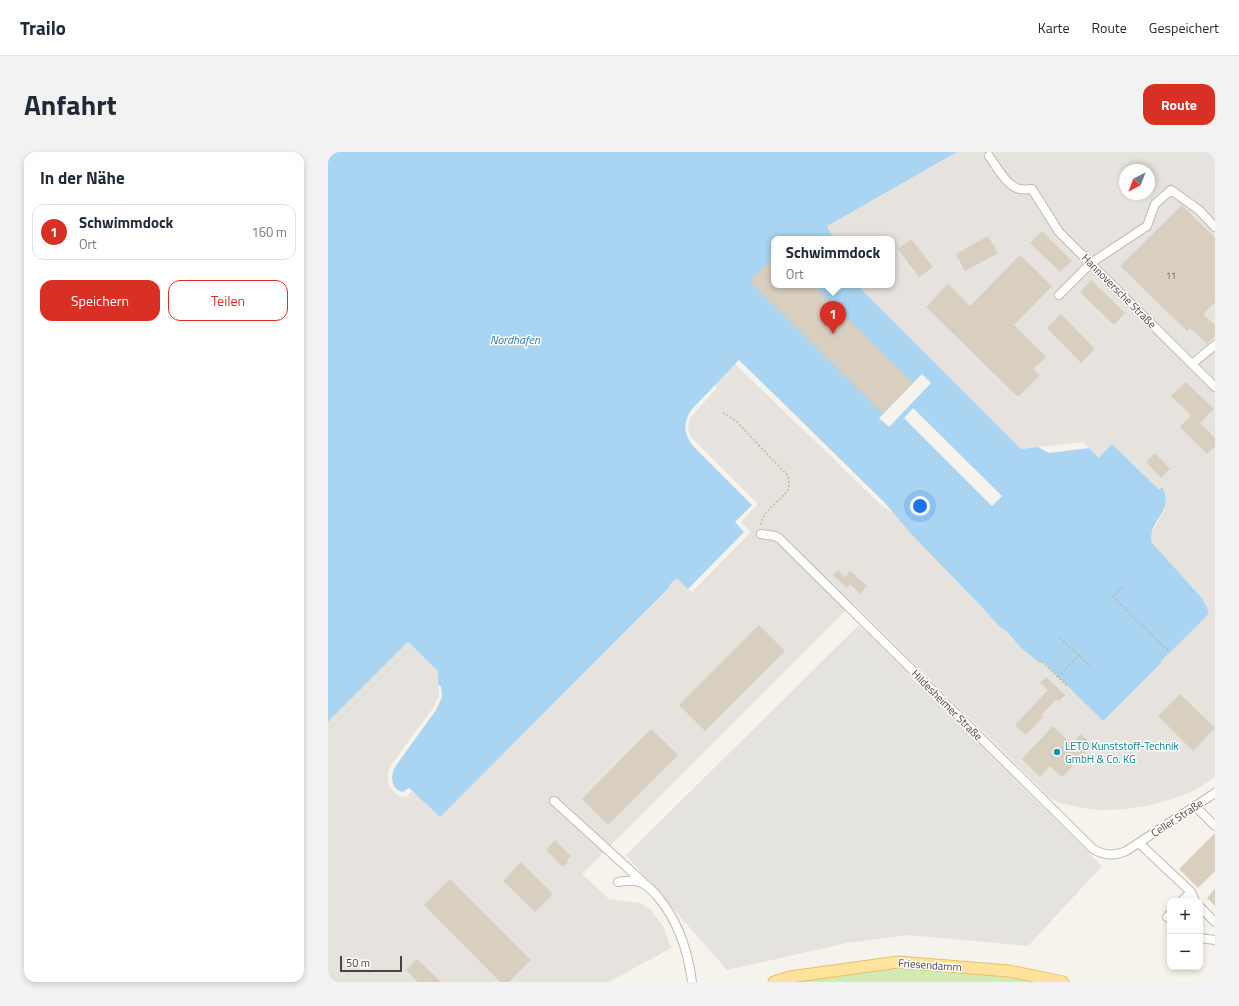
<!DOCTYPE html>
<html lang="de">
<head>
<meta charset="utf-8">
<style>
  body { margin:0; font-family:"Titillium Web",sans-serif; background:#f2f2f3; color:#1f2937 }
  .controls { position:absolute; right:12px; bottom:12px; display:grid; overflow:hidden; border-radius:8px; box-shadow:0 2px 6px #0003 }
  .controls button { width:36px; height:36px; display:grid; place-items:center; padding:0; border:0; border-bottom:1px solid #e0e1e3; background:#fff; color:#1f2937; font:20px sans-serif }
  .compass { position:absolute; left:791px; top:12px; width:36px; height:36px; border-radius:50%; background:#fff; box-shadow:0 2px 6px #0003; rotate:222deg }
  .scale { position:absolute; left:12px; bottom:10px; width:62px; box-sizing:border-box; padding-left:4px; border:2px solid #4b4439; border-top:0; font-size:11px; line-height:14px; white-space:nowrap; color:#4b4439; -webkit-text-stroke:3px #fff; paint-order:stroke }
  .you { position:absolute; left:592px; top:354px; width:14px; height:14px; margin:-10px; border:3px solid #fff; border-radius:50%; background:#1a73e8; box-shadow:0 0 0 6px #1a73e833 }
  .badge { display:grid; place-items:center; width:26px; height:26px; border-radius:50%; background:#d93025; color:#fff; font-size:13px; font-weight:700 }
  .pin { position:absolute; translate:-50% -33px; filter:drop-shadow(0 1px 2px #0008) }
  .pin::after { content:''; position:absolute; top:21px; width:14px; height:12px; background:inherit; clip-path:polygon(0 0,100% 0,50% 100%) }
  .popup { position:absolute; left:443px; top:84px; width:124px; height:52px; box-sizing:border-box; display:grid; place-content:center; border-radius:8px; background:#fff; filter:drop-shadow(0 1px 3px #0005); font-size:13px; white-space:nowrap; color:#747a83 }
  .popup b { font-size:15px; color:#1f2937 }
  .popup::after { content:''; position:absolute; left:50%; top:100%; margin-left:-8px; border:8px solid transparent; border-top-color:#fff }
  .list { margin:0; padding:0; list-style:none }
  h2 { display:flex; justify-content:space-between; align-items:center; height:52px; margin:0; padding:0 16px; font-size:17px }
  h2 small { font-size:13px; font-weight:400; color:#747a83 }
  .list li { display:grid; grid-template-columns:26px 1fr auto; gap:12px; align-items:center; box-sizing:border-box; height:56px; margin:0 8px 8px; padding:0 8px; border:1px solid #e0e1e3; border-radius:12px }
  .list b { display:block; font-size:15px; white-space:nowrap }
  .list p { margin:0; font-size:13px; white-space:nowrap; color:#747a83 }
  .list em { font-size:13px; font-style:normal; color:#747a83 }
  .actions { display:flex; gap:8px; padding:12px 16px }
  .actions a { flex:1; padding:9px 0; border:1px solid #d93025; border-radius:12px; text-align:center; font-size:14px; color:#d93025 }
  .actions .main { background:#d93025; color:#fff }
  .map { position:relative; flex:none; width:887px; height:830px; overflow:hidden; border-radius:12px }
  header { display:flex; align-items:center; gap:24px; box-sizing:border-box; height:56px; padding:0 20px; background:#fff; border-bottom:1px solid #e0e1e3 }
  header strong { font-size:19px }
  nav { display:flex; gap:22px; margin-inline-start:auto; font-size:14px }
  .intro { display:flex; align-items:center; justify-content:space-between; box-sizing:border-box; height:96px; padding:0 24px }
  h1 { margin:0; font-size:28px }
  .button { padding:10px 18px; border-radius:12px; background:#d93025; color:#fff; font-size:14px; font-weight:700 }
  main { display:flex; gap:24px; padding:0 24px }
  aside { flex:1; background:#fff; border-radius:12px; box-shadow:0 2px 6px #0003 }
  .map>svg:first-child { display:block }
  .industrial { fill:#e6e2dd; fill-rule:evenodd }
  .green { fill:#d2eab5 }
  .parking { fill:#e5e3e0 }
  .water { fill:#a9d4f2 }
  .pier { fill:#f6f3ec }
  .building { fill:#d8cfc1 }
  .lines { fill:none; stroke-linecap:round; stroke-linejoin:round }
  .minor-casing { stroke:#c2bbae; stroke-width:10 }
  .major-casing { stroke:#e6c16a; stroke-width:13 }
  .path { stroke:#c4b79f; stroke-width:1.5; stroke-dasharray:2 2; stroke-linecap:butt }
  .minor { stroke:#fff; stroke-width:8 }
  .major { stroke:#ffe39c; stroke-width:11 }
  .culture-dot { fill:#0f9aa8; stroke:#fff; stroke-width:1.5 }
  .labels { text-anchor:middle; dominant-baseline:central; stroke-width:3; stroke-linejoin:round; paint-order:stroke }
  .number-label { font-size:9px; fill:#6e675b }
  .street-label { font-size:11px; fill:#4b4439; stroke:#fff }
  .culture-label { font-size:11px; fill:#0d838f; stroke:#fff; text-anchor:start }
  .water-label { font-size:12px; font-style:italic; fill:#2e7ab2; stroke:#fff }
</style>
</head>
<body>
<header>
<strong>Trailo</strong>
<nav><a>Karte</a><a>Route</a><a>Gespeichert</a></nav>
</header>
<div class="intro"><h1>Anfahrt</h1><a class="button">Route</a></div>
<main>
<aside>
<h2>In der Nähe<small></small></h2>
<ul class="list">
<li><span class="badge">1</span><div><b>Schwimmdock</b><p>Ort</p></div><em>160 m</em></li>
</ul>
<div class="actions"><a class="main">Speichern</a><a>Teilen</a></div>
</aside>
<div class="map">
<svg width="887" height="830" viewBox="0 0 887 830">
  <rect width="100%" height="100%" fill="#f6f3ec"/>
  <!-- industrial -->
  <path class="industrial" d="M629,0H887V625L867,638L848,646L819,654L798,657L771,658L750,655L731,651L721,645L525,451L254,722L281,747L312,751L322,757L336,776L343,796L281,830H0V570L80,490L110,519L111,544L105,556L63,613L60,621V631L63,637L71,644L79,645L84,639L112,665L342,436L340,434L349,425L364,440L423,380L413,370L430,352L362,284L360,277L362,266L389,236L387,233L407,212L554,354L565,361L692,495L712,511L714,510L775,569L833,510L832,509L881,462L879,455L873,445L824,391L823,383L835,360L838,351L836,340L831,338L771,306L755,290L693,297L529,133H564V87H506L498,74ZM797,18H821V42H797Z"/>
  <!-- green -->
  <path class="green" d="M569,811L729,830H452Z"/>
  <!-- parking -->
  <path class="parking" d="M531,473L774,714L700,794L580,783L519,791L399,818L298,703Z"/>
  <!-- water -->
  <path class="water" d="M0,0H629L499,74L506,87H446V133H529L693,297L710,295L721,301L761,296L771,306L784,292L831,338L834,335C848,359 818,370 824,391L873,445L879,455L881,462L833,509L834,510L775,569L715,510L712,511L692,495L680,481L669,472L654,455L586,385L556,350L411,208L364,257C355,270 355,280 364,293L424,353L407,370L416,380L360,437L349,426L340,434L342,435L112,665L81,636L75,640C63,638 62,624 67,615L108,558L114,545L113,535L110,532V519L80,490L0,570Z"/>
  <!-- pier -->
  <path class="pier" d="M594,222L603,231L561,275L551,266Z
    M585,256L674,344L664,354L576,266Z"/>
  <!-- building -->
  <path class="building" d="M854,53L887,86V150L875,162L887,173V183L879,192L862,176L859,179L792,114Z
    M714,79L744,109L732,120L702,91Z
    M660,84L670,101L637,119L628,102Z
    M583,87L605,115L591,125L570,97Z
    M692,103L724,134L686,173L718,205L705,217L712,223L690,245L598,155L620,132L642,154Z
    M446,105V133H485L585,231L555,262L425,133L424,126Z
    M763,128L797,161L786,173L752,140Z
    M733,162L767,197L753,211L719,176Z
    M858,230L886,257L872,271L887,286V294L879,302L852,275L863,263L843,244Z
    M827,301L842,317L833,326L818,310Z
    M510,418L517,425L522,419L539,434L532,442L522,432L519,436L505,423Z
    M431,473L457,499L377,579L351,553Z
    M718,525L737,543L731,549L728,547L714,563L715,565L698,583L687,573L720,538L712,531Z
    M852,542L887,576L865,599L830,564Z
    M725,574L743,592L753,582L765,593L734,625L722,614L712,625L694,607Z
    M323,577L350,603L280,673L254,647Z
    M887,681V719L870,736L851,717Z
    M227,688L243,704L239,708L240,710L235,715L218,698Z
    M193,710L225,742L207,760L175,729Z
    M122,727L203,808L181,830H172L96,753Z
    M887,737V754L879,746Z
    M89,807L113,830H90L78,818Z"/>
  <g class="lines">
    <!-- minor casing -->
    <g class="minor-casing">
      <path id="minor" d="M661,4C669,15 678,33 691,37C696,38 700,37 704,37L731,80L887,235
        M731,143L763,111L819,74L827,52L843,38L871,58L887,75
        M864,212L887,193
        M433,382L447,384L452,387L765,697C777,704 786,704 798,699L887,641
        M226,649L315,730
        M867,654L887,674
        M811,691L863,740L867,749
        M290,730C296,729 305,728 311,730C319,732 325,739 330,745C350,769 360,799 364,830
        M854,749L863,740
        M872,755L887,770
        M842,762L839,765L842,767
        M872,786L887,788"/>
    </g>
    <!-- major casing -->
    <g class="major-casing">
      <path id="major" d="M446,830L462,825L570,810L681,819L735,830"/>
    </g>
    <!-- path -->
    <path class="path" d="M395,261L407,268L460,324L461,333L460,338C452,350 433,359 433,374
      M794,435L785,445L842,500
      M732,486L764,516
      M714,510L739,534
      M730,525L750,504"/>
    <!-- minor -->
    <use href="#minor" class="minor"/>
    <!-- major -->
    <use href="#major" class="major"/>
  </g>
  <!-- markers -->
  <circle class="culture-dot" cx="729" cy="600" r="4"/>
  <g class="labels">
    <!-- number labels -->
    <g class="number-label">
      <text x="843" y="123">11</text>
    </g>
    <!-- street labels -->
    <g class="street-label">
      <text transform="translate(791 139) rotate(45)">Hannoversche Straße</text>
      <text transform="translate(619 553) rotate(45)">Hildesheimer Straße</text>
      <text transform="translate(849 666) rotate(-33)">Celler Straße</text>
      <text transform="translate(602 813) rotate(4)">Friesendamm</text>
    </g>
    <!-- culture labels -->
    <g class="culture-label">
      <text x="737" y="594">LETO Kunststoff-Technik<tspan x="737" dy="13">GmbH &amp; Co. KG</tspan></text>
    </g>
    <!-- water labels -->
    <g class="water-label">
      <text x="187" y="187">Nordhafen</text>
    </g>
  </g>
</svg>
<div class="controls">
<button>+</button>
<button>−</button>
</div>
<svg class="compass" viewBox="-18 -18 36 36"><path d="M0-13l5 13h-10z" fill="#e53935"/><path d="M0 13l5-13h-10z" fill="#747a83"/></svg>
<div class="scale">50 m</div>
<div class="you"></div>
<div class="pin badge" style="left:505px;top:182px">1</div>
<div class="popup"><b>Schwimmdock</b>Ort</div>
</div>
</main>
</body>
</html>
